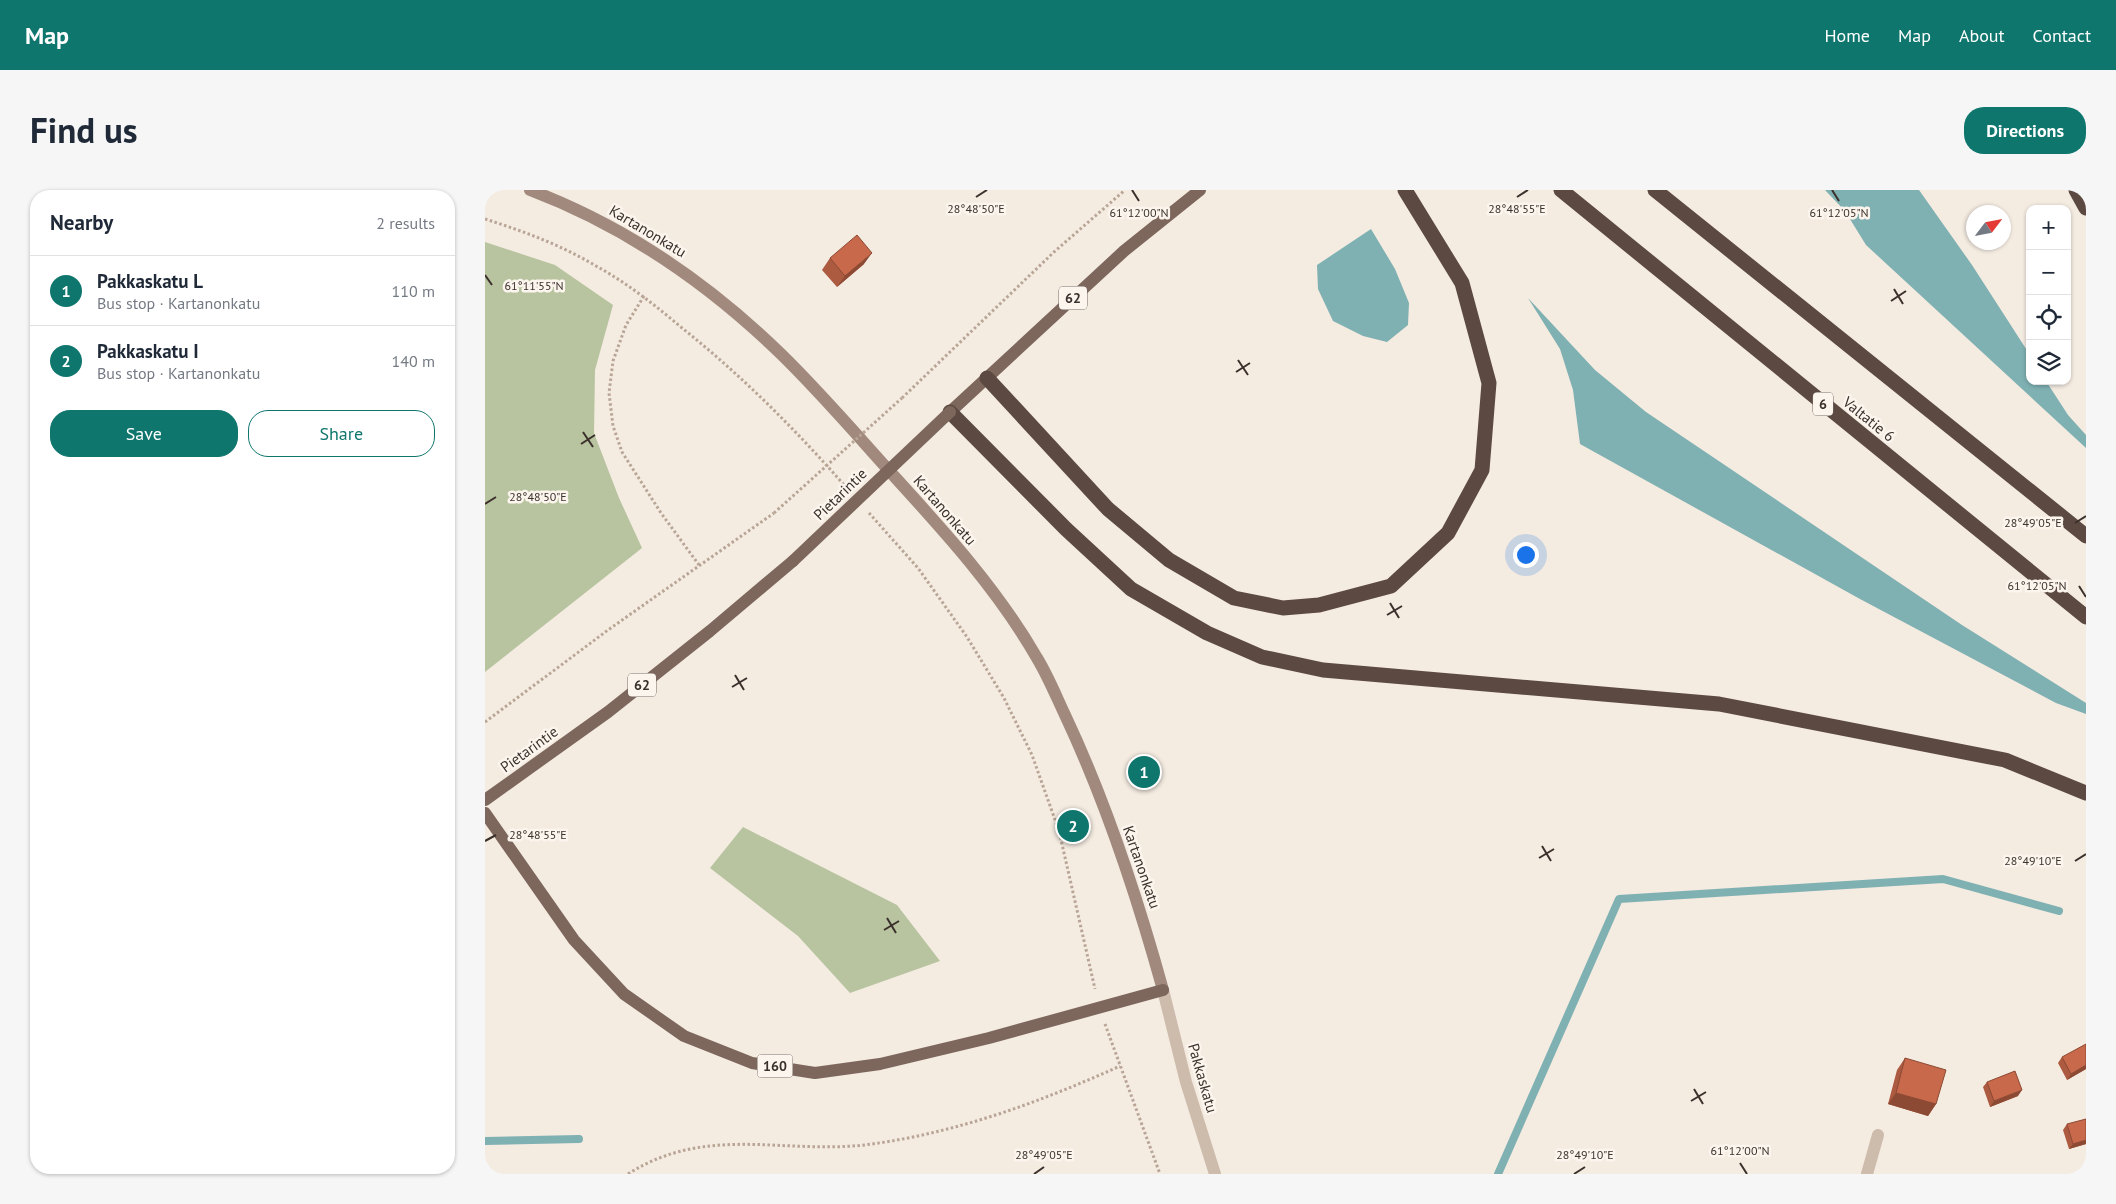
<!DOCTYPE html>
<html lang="en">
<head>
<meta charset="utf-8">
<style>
  body { margin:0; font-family:"PT Sans",sans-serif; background:#f6f6f7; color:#1f2937 }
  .controls { position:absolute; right:15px; top:15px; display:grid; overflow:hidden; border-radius:10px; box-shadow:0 1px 4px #0004 }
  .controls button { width:45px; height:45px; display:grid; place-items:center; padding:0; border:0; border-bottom:1px solid #e0e1e3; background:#fff; color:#1f2937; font:25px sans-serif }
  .compass { position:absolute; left:1481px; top:15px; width:45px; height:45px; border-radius:50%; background:#fff; box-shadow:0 1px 4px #0004; rotate:58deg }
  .you { position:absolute; left:1040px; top:364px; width:18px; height:18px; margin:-12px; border:4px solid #fff; border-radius:50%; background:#1a73e8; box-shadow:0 0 0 8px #1a73e833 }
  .badge { display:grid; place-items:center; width:32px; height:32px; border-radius:50%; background:#0f766e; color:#fff; font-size:16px; font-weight:700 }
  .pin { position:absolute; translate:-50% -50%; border:2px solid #fff; box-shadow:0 1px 5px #0006 }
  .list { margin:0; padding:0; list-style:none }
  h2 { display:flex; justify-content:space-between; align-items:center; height:65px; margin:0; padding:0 20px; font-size:21px }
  h2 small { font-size:16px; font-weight:400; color:#747a83 }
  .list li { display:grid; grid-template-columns:32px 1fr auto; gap:15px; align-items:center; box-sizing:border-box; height:70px; padding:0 20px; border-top:1px solid #e0e1e3 }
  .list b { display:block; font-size:19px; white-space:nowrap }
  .list p { margin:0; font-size:16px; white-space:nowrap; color:#747a83 }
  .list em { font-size:16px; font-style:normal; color:#747a83 }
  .actions { display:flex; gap:10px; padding:15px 20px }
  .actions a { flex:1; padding:11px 0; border:1px solid #0f766e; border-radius:20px; text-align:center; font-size:18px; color:#0f766e }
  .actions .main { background:#0f766e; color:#fff }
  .icon { flex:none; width:28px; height:28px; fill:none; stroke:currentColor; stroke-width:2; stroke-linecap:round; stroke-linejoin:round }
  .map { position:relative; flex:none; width:1601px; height:984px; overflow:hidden; border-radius:20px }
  header { display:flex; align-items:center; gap:30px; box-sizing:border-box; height:70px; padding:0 25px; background:#0f766e; color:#fff }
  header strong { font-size:24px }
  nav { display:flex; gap:28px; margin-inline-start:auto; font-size:18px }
  .intro { display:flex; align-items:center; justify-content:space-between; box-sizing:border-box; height:120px; padding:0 30px }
  h1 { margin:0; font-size:35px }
  .button { padding:12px 22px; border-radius:20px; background:#0f766e; color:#fff; font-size:18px; font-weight:700 }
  main { display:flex; gap:30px; padding:0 30px }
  aside { flex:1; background:#fff; border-radius:20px; box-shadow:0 1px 4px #0004 }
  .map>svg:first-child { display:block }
  .green { fill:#b8c4a0 }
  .water { fill:#7fb0b2 }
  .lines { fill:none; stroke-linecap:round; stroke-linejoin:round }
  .stream { stroke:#7fb0b2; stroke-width:8 }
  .path { stroke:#b9a596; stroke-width:3; stroke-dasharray:2.5 2.5; stroke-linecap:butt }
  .minor { stroke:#cdbbac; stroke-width:12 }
  .secondary { stroke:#a18a7d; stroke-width:12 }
  .primary { stroke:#7d675c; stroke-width:12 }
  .motorway { stroke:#5c4a42; stroke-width:15 }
  .path-bridge { stroke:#b9a596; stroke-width:3; stroke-dasharray:2.5 2.5; stroke-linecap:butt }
  .primary-bridge { stroke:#7d675c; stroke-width:12 }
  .wall { fill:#ac5a40 }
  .shaded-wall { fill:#8c4a34 }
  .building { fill:#c8694b; stroke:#8c4a34 }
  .ticks { fill:none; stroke:#3b302b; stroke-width:2 }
  .labels { text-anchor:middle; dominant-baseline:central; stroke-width:5; stroke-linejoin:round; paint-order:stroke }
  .shield { fill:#fbf5ee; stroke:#756b66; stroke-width:1 }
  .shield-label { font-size:14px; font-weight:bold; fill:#3b302b }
  .street-label { font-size:15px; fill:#3b302b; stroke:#fbf5ee }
  .ticks-label { font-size:12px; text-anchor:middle; fill:#3b302b; stroke:#fbf5ee; stroke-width:5; stroke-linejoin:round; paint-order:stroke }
</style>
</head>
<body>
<header>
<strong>Map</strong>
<nav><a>Home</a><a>Map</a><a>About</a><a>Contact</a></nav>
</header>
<div class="intro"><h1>Find us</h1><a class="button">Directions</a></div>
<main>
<aside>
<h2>Nearby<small>2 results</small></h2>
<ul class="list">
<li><span class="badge">1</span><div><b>Pakkaskatu L</b><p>Bus stop · Kartanonkatu</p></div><em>110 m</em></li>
<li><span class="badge">2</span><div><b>Pakkaskatu I</b><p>Bus stop · Kartanonkatu</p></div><em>140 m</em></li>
</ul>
<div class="actions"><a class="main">Save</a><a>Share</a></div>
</aside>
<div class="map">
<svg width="1601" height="984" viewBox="0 0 1601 984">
  <rect width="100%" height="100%" fill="#f4ebe1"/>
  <!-- green -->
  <path class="green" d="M0,52L70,75L128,115L110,180L109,243L134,308L157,358L0,482Z
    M258,637L412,715L455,771L365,803L313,746L225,678Z"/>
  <!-- water -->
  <path class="water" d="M1340,0H1434L1487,75L1545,165V191H1561L1583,225L1601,245V258L1381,55L1360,21Z
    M886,39L910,79L924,113L923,135L902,152L878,146L848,131L833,99L832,75Z
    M1043,108L1110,180L1161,222L1477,435L1601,513V524L1571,513L1375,409L1095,254L1088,200L1075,159Z"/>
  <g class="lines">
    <!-- stream -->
    <path class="stream" d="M0,951L94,949
      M1013,984L1134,709L1458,689L1574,721"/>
    <!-- path -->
    <path class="path" d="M0,29C38,41 76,55 111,76C142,93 170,115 197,138C256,185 310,239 360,296
      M159,106L141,135L128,171L124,203L128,236L137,262L176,323L214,375
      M417,208L569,62L640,0
      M384,323L433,378L482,447L519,508L547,565L574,641L610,799
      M0,532L123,440L289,323
      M620,834L675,984
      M143,984C223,933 301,966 387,954C474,942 555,912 635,876"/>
    <!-- minor -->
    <path class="minor" d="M678,800L701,892L730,984
      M1382,984L1393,945"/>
    <!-- secondary -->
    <path class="secondary" d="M45,0C140,36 223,93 296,164C335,202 371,244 408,285C460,342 513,400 552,468C563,486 571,506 580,525C622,614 652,706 678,800"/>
    <!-- primary -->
    <path class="primary" d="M465,222L639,61L715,0
      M0,610L123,522L225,441L308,371
      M0,623L89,750L139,804L199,846L267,873L330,883L395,874L504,848L678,800"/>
    <!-- motorway -->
    <path class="motorway" d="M1076,0L1601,427
      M1170,0L1601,346
      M1591,0L1601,18
      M502,188L623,319L684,370L749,408L798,418L834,415L906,396L963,343L997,280L1004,193L977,93L920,0
      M465,222L581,339L646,399L722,443L777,467L838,480L1234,514L1520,570L1601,603"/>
    <!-- path-bridge -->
    <path class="path-bridge" d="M289,323L417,208"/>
    <!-- primary-bridge -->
    <path class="primary-bridge" d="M308,371L465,222"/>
  </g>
  <!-- wall -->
  <path class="wall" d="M345,68L379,74L352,97L337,80Z
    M1577,867L1601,879L1582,890L1573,873Z
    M1420,868L1451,914L1443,926L1403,914L1412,880Z
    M1502,892L1533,906L1505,917L1498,897Z
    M1582,934L1601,954L1584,959L1578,940Z"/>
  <!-- shaded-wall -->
  <path class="shaded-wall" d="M387,63L379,74L352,97L360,86Z
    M1601,875V879L1582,890L1586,884Z
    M1537,900L1533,906L1505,917L1509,911Z
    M1411,903L1451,914L1443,926L1403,914Z
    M1601,950V954L1584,959L1588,954Z"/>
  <!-- building -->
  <path class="building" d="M372,45L387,63L360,86L345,68Z
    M1601,854V875L1586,884L1577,867Z
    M1420,868L1461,880L1451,914L1411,903Z
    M1530,881L1537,900L1509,911L1502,892Z
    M1601,929V950L1588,954L1582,934Z"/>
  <!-- ticks -->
  <path class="ticks" d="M647,0L654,11M1347,0L1354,11M491,7L502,0M1032,7L1043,0M0,85L7,95M1409,99L1418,114M1406,111L1421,101M753,170L763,185M751,182L765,173M98,242L108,257M96,254L110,245M0,314L11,307M1590,333L1601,326M1594,396L1601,407M905,413L914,428M902,425L917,416M250,485L259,500M247,497L262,488M0,651L11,645M1057,656L1066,671M1054,668L1069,659M1590,671L1601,664M402,728L411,743M399,740L414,731M1209,899L1218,914M1206,911L1221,902M1255,973L1262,984M549,984L559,977M1089,984L1100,977"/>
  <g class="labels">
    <!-- shield labels -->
    <g class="shield">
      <rect x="574" y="96.5" width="28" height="23" rx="4"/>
      <rect x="1328" y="202.5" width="20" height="23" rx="4"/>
      <rect x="143" y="483.5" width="28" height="23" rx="4"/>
      <rect x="272.5" y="864.5" width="35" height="23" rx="4"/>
    </g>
    <g class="shield-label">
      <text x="588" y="108">62</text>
      <text x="1338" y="214">6</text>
      <text x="157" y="495">62</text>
      <text x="290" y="876">160</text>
    </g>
    <!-- street labels -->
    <g class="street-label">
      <text transform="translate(163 41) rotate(31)">Kartanonkatu</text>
      <text transform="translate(1384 229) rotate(39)">Valtatie 6</text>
      <text transform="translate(355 304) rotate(-44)">Pietarintie</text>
      <text transform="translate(460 320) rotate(49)">Kartanonkatu</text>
      <text transform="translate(44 559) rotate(-36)">Pietarintie</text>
      <text transform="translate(657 677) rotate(71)">Kartanonkatu</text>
      <text transform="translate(718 888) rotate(74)">Pakkaskatu</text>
    </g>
  </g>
  <g class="ticks-label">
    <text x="491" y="23">28°48'50"E</text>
    <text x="1032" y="23">28°48'55"E</text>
    <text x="654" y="27">61°12'00"N</text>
    <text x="1354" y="27">61°12'05"N</text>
    <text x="49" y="100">61°11'55"N</text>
    <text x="53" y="311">28°48'50"E</text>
    <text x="1548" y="337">28°49'05"E</text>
    <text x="1552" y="400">61°12'05"N</text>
    <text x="53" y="649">28°48'55"E</text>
    <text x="1548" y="675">28°49'10"E</text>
    <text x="1255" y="965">61°12'00"N</text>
    <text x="559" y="969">28°49'05"E</text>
    <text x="1100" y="969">28°49'10"E</text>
  </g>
</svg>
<div class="controls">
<button>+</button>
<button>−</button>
<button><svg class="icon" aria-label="locate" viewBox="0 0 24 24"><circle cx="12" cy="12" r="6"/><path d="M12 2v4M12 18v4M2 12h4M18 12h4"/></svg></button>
<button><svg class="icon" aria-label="layers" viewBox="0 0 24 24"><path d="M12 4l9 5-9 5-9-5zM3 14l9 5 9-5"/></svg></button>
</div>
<svg class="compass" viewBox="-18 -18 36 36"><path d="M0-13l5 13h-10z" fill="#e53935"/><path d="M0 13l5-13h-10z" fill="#747a83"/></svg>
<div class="you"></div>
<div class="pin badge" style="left:659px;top:582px">1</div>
<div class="pin badge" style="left:588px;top:636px">2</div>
</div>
</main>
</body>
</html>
